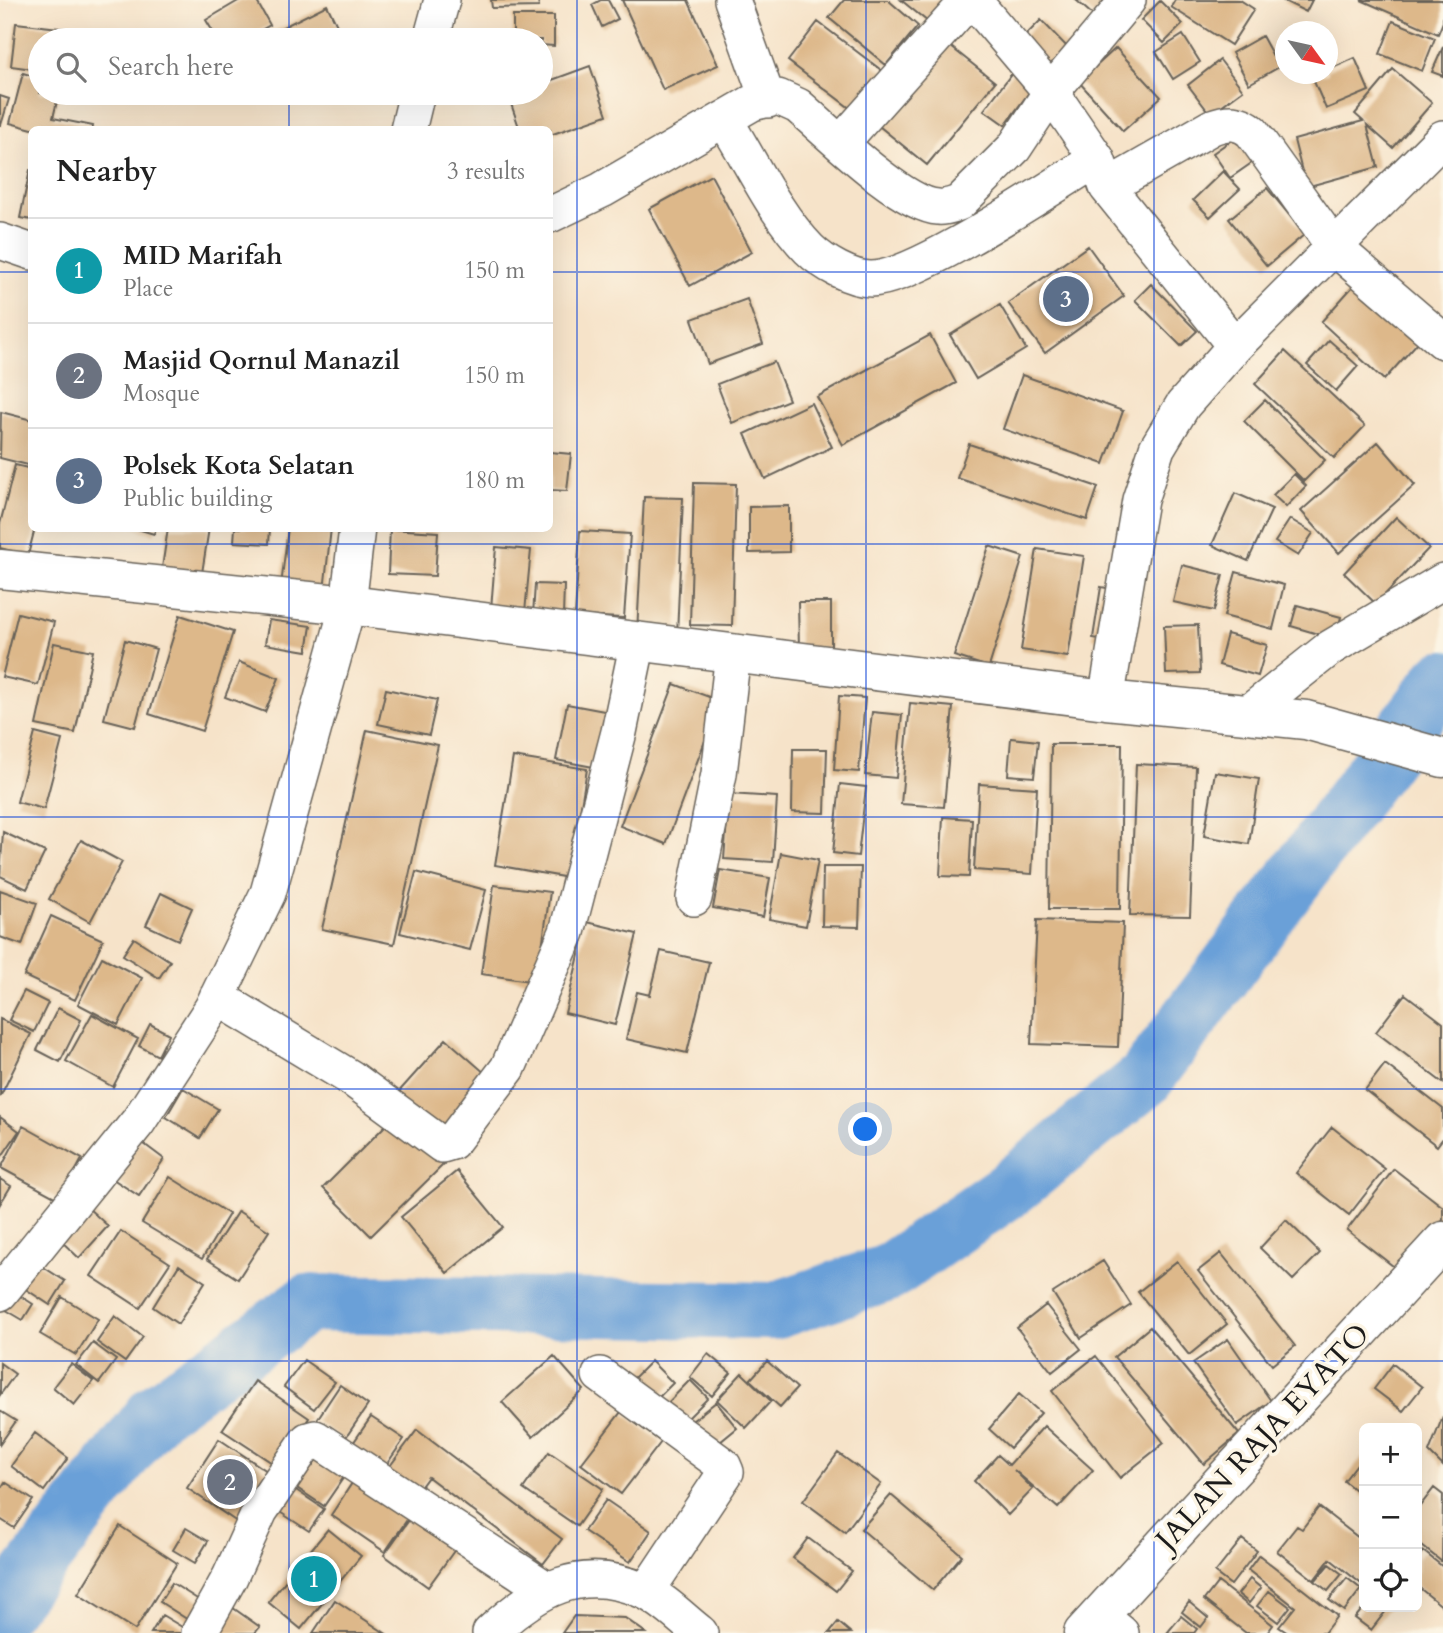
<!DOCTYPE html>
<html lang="en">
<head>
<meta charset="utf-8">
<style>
  body { margin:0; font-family:Cardo,serif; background:#f6f6f6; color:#222 }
  .controls { position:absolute; right:21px; bottom:21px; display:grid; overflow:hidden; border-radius:10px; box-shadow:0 7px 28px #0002 }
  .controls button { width:63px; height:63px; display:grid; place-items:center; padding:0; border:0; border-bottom:2px solid #e0e0e0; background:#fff; color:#222; font:35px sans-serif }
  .compass { position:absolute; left:1275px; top:21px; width:63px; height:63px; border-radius:50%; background:#fff; box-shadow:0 7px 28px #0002; rotate:123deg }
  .you { position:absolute; left:866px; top:1130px; width:24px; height:24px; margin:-18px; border:5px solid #fff; border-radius:50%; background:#1a73e8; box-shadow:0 0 0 10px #1a73e833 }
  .badge { display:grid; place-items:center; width:46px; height:46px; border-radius:50%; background:#d1495b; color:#fff; font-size:23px; font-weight:700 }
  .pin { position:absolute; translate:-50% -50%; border:4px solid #fff; box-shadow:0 2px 7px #0006 }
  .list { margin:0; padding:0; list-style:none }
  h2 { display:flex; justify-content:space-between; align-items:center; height:91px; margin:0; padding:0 28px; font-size:30px }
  h2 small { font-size:23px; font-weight:400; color:#767676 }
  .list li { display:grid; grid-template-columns:46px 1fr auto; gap:21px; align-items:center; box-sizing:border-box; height:105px; padding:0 28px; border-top:2px solid #e0e0e0 }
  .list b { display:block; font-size:26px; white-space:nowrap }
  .list p { margin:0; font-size:23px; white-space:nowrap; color:#767676 }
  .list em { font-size:23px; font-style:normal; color:#767676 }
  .icon { flex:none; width:38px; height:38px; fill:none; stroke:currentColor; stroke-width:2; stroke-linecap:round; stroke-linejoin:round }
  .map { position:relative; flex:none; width:1443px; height:1633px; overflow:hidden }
  .search { position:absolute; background:#fff; box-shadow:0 7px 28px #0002; left:28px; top:28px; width:525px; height:77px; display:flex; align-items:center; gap:18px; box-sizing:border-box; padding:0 24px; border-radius:38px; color:#767676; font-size:26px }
  .panel { position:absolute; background:#fff; box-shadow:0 7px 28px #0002; left:28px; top:126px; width:525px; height:406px; border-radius:10px }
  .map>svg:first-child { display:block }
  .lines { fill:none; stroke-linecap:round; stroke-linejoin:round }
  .river { stroke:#6ba0d8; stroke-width:58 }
  .building { fill:#ddb88a }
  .minor-casing { stroke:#686259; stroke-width:38 }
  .tertiary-casing { stroke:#686259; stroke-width:41 }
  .primary-casing { stroke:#686259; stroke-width:41 }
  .minor { stroke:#fff; stroke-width:35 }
  .tertiary { stroke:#fff; stroke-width:38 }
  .primary { stroke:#fff; stroke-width:38 }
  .grid { fill:none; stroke:#1d4ed8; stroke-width:2; stroke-opacity:0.55 }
  .labels { text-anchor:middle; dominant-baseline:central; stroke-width:7; stroke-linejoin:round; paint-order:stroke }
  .street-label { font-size:30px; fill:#1c1c1c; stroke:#fcf5e5 }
</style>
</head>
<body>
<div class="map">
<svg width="1443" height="1633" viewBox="0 0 1443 1633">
  <rect width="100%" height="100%" fill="#fcf5e5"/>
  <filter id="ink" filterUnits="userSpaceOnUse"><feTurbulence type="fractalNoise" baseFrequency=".0143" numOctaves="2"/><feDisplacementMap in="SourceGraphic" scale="14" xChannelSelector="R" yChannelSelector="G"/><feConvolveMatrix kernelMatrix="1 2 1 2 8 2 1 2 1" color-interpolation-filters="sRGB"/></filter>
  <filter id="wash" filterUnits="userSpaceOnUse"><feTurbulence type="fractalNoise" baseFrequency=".00686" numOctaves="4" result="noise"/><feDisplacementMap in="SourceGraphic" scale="28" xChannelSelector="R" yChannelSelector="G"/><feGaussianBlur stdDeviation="1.57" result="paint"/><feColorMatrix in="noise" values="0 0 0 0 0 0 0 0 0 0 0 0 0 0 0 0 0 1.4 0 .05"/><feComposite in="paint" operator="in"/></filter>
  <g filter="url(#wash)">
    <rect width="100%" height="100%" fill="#f6e3c9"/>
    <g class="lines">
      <!-- river -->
      <path class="river" d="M0,1613L155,1413L308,1303L773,1311L888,1273L1011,1188L1145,1079L1443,679"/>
    </g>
    <g id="blocks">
      <!-- building -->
      <path class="building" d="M240,0H256L270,25L243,40H218L206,20Z
        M491,0H538L539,7L492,8Z
        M601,0H608L618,19L602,27L592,5Z
        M622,0H688L718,65L663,90Z
        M844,0H888L918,26L886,65L829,18Z
        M901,0H953L933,26Z
        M1076,0H1124L1103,24Z
        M1175,0H1240L1254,9L1231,45L1171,7Z
        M1282,0H1312L1306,12Z
        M1361,0H1443V22L1438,34Z
        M1160,1L1183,24L1164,43L1141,20Z
        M327,5L343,38L338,40H257Z
        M513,16H554V46L541,45V40H513Z
        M1041,20L1071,51L1050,72L1019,42Z
        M1393,21L1435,38L1422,71L1380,54Z
        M818,22L885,73L855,112L788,61Z
        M16,23L67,29L66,40H40V70L11,66Z
        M1183,35L1200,62L1173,79L1156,52Z
        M1262,36L1279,67L1249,84L1232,53Z
        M946,43L995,82L927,165L879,126Z
        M1443,47V76L1432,72Z
        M1116,48L1161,97L1123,131L1079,82Z
        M1355,58L1369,91L1326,109L1312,77L1328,74V70Z
        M1220,60L1243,90L1210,114L1188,85Z
        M590,66L607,115L550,135V130H520L508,95L541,93V84Z
        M1393,69L1432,103L1393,148L1367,125L1378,167L1306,187L1294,140L1363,121L1355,114Z
        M1013,72L1033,87L1005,125L984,110Z
        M23,73L40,78V93H59L53,118L93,126L92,130H36L10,123Z
        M0,96L9,99L1,125H0Z
        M1236,137L1253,162L1230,178L1213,153Z
        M30,170H32V220L20,218Z
        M1223,171L1240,189L1210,217L1193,200Z
        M711,175L752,252L690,286L649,209Z
        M1267,188L1305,234L1267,266L1229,219Z
        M1088,246L1124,296L1045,353L1008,303Z
        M1356,283L1419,341L1384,380L1321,322Z
        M1151,284L1197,331L1181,346L1135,300Z
        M747,299L763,344L708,364L692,319Z
        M1000,305L1026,349L976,379L950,335Z
        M930,335L956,383L843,445L817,397Z
        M1329,340L1358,366L1336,391L1307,365Z
        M1285,351L1365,426L1334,458L1255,384Z
        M774,362L789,400L732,423L717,384Z
        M1022,375L1123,411L1104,464L1003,429Z
        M1265,400L1325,460L1304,481L1244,421Z
        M811,403L832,447L765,479L745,434Z
        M1,412L32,420V466L0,458Z
        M1378,442L1415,485L1339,553L1301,511Z
        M969,444L1098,487L1087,520L957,478Z
        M550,452L571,454L567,491L550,490Z
        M15,465L32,469V528H35L28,555L0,548V524Z
        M1294,474L1306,486L1286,507L1273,495Z
        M694,483L736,484L732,626L690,625Z
        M1235,493L1272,509L1248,561L1212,545Z
        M644,497L683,498L677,635L637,633Z
        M789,506V552L749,553V507Z
        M1396,517L1429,548L1376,604L1344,573Z
        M1290,519L1313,533L1298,556L1275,542Z
        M134,528H156L154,534Z
        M168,528H209L202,573L162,568Z
        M235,528H270L269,544L234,542Z
        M288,528H331L324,591L281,586Z
        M390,529L438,532L435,576L388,574Z
        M580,531L630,534L624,618L575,616Z
        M989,546L1023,557L989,667L954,656Z
        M496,547L531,550L525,612L491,609Z
        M1037,549L1084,556L1068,657L1021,650Z
        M1182,565L1223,575L1214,611L1173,602Z
        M1236,572L1284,585L1273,629L1224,616Z
        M535,584L564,585L563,617L533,615Z
        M1101,587L1119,590L1111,641L1093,638Z
        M798,602H831V648H799Z
        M1297,605L1341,617L1335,639L1291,626Z
        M18,613L54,622L38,685L2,677Z
        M180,615L233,632L202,731L149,714Z
        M269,620L311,626L307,651L265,644Z
        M1198,625L1200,673L1166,674L1164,626Z
        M1227,634L1267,645L1258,676L1219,665Z
        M125,640L156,649L135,727L104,719Z
        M54,643L93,651L75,733L36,725Z
        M239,662L279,678L265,712L225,697Z
        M674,684L720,701L666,844L620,826Z
        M386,689L437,700L429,735L378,724Z
        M839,696L865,698L859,772L834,770Z
        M910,703L953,707L944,807L901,804Z
        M567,704L615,713L604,769L556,760Z
        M872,712L902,715L896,778L865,775Z
        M367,730L438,745L394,944L322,929Z
        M35,733L62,740L44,809L17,802Z
        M1011,738L1038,741L1034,777L1008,775Z
        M1051,744H1122L1120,909H1049Z
        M793,749H827L825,813L792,812Z
        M513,757L587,769L569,878L495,865Z
        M1136,764L1196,767L1190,916L1130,915Z
        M1215,772L1259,779L1249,844L1204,836Z
        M840,784L866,787L858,856L833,853Z
        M979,784L1037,788L1032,874L974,870Z
        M729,794L777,797L773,862L724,859Z
        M943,817L972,819L969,877L940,876Z
        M3,832L45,852L27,889L0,876Z
        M81,840L122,862L90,922L49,899Z
        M781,853L818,860L806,926L769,919Z
        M823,867H861L859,927L822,926Z
        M720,870L770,878L763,917L713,908Z
        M416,872L486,890L470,950L400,933Z
        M494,885L550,892L537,982L481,974Z
        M0,890L37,903L22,945L0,937Z
        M161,893L192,908L178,940L146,925Z
        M51,916L103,940L75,1000L24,976Z
        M1037,920L1123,923L1118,1047L1031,1044Z
        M587,922L637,934L615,1025L565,1013Z
        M134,938L170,961L159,978L123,955Z
        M661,951L709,962L687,1053L626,1039L637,992L650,995Z
        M102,957L142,978L118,1025L78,1004Z
        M24,991L48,1003L34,1032L9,1020Z
        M1405,994L1443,1023V1083L1376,1032Z
        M58,1008L81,1020L60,1062L37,1050Z
        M92,1014L138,1039L113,1087L66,1061Z
        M0,1019L31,1034L0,1097Z
        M150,1024L169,1034L158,1056L139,1046Z
        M446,1039L494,1081L443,1139L395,1096Z
        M1385,1064L1443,1109V1138L1437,1146L1365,1090Z
        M183,1088L218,1109L200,1138L166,1117Z
        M397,1114L445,1163L371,1236L323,1188Z
        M0,1117L19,1131L0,1159Z
        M23,1126L82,1159L60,1200L1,1168Z
        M1332,1127L1385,1169L1349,1215L1296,1173Z
        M140,1141L164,1159L139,1196L113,1179Z
        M1394,1169L1443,1207V1220L1402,1273L1347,1230Z
        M457,1171L503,1227L447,1273L401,1217Z
        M170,1177L229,1214L202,1259L142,1223Z
        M0,1179L11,1186L0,1204Z
        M88,1208L108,1226L79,1258L59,1239Z
        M238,1211L269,1231L238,1279L207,1259Z
        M1286,1220L1320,1253L1293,1280L1260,1248Z
        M121,1231L170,1263L140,1308L91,1276Z
        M1221,1253L1295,1346L1272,1365L1198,1271Z
        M34,1261L65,1281L50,1305L18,1284Z
        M1103,1261L1131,1305L1081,1338L1053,1293Z
        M1177,1261L1227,1324L1189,1355L1138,1292Z
        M179,1265L205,1282L178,1324L153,1307Z
        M11,1290L33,1304L23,1320L1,1307Z
        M62,1297L98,1319L76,1355L40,1334Z
        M1046,1305L1081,1349L1052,1372L1017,1328Z
        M115,1316L143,1337L125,1362L97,1342Z
        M1150,1327L1239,1434L1204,1464L1114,1357Z
        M1228,1339L1271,1401L1237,1425L1193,1363Z
        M93,1343L116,1360L99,1383L76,1365Z
        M708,1354L731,1373L712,1396L690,1377Z
        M554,1356L584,1390L533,1437L502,1402Z
        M1096,1356L1164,1443L1120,1478L1052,1391Z
        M304,1360L335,1382L314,1409L284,1387Z
        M651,1361L673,1383L651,1405L629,1383Z
        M767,1361L797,1388L780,1407L750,1380Z
        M0,1363L15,1374L0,1395Z
        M71,1364L93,1381L74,1405L53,1387Z
        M1393,1364L1422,1387L1403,1411L1374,1389Z
        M742,1373L771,1401L746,1428L717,1400Z
        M690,1380L708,1398L677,1429L659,1412Z
        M255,1381L309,1418L277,1466L222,1430Z
        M340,1385L368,1405L344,1440L316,1421Z
        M1019,1394L1041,1413L1010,1448L989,1429Z
        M716,1402L737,1428L709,1451L687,1425Z
        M0,1411L16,1421L0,1444Z
        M621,1412L661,1442L621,1494L581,1464Z
        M1443,1416V1466L1429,1452Z
        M371,1417L404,1439L380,1474L347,1452Z
        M1044,1426L1093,1470L1058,1508L1014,1470L1033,1489L1008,1515L974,1481L998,1455L1009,1465Z
        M417,1430L562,1539L543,1564L428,1477L413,1497L384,1474Z
        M35,1433L68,1458L44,1491L11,1466Z
        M219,1439L273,1475L240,1524L187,1488Z
        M315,1443L350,1468L324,1506L288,1482Z
        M549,1452L603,1489L577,1526L523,1489Z
        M838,1453L881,1484L845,1532L803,1501Z
        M1364,1455V1497L1344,1481Z
        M358,1474L413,1511L385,1552L331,1515Z
        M5,1482L33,1500L14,1528L0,1519V1490Z
        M287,1484L324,1509L309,1531L272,1507Z
        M1434,1488L1443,1495L1442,1562L1417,1542V1510Z
        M891,1495L962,1555L933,1590L861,1529Z
        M606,1500L651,1531L630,1562L584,1531Z
        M1319,1507L1364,1542V1586L1330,1559L1314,1580L1277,1551L1297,1526L1302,1529Z
        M412,1516L456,1548L428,1587L384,1555Z
        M120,1526L177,1563L135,1630L78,1594Z
        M186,1528L208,1541L195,1563L173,1550Z
        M328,1529L361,1556L301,1629L268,1602Z
        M808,1538L852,1571L836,1591L793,1558Z
        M1242,1539L1257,1551L1231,1585L1215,1573Z
        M1423,1551L1443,1567V1607L1417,1586V1559Z
        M1259,1555L1337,1616L1324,1633H1288L1279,1627L1295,1607L1248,1570Z
        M1329,1564L1342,1574L1328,1591L1315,1581Z
        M1347,1578L1361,1589L1344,1611L1329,1600Z
        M1250,1579L1261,1588L1249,1603L1238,1594Z
        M1218,1582L1273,1625L1267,1633H1246L1204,1600Z
        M172,1583L202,1602L190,1621L160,1602Z
        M1269,1591L1290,1607L1278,1622L1257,1606Z
        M335,1600L385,1633H313Z
        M1189,1602L1208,1618L1201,1627L1182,1612Z
        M226,1603L260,1627L255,1633H206Z
        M1364,1607H1389L1371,1630L1355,1618Z
        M162,1615L187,1630L185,1633H151Z
        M574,1616L625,1618L646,1633H562Z
        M1181,1616L1197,1629L1194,1633H1167Z
        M838,1622L851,1633H829Z"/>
    </g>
  </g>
  <g filter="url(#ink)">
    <use href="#blocks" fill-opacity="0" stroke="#686259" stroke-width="2"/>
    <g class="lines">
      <!-- minor casing -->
      <g class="minor-casing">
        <path id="minor" d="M732,0L768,100
          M973,0L1051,92L1128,0
          M431,40L442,0
          M724,119C751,161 774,213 809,249C823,263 851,279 871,279C916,279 1053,186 1097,159
          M408,130L417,93
          M841,143L969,0
          M1107,187L1212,127C1228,121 1240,121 1252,132L1335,248L1443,341
          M550,215L602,190L752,103L778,97L798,106C827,131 902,205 938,207C945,208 952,205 959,203L1014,148L1051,92L1097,159L1107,187L1235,346
          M0,241L32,252
          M1106,700L1140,500L1157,448L1183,405L1235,346L1443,138
          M1246,715L1330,648L1443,581
          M694,898L719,774L733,653
          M217,997L351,1078L442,1145L452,1142L508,1068L567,932L619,732L638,641
          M0,1293L138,1122L212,1008L268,893L348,605L357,528
          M600,1375L723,1465L726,1472L646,1592
          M1099,1615L1121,1633
          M199,1633L230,1577L260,1511L308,1440L315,1438L546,1589
          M490,1633C536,1590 580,1563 644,1591C664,1600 683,1620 700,1633"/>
      </g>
      <!-- tertiary casing -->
      <g class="tertiary-casing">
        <path id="tertiary" d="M0,569L348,605L1106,700L1306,720L1443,758"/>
      </g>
      <!-- primary casing -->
      <g class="primary-casing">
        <path id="primary" d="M1083,1633L1443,1241"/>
      </g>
      <!-- minor -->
      <use href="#minor" class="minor"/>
      <!-- tertiary -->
      <use href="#tertiary" class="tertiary"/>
      <!-- primary -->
      <use href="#primary" class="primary"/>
    </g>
  </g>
  <!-- grid -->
  <path class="grid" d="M289,0V40M577,0V1633M866,0V1633M1154,0V1633M289,93V130M0,272H32M550,272H1443M289,528V1633M0,544H1443M0,817H1443M0,1089H1443M0,1361H1443"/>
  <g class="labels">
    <!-- street labels -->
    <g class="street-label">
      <text transform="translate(1263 1437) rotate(-47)">JALAN RAJA EYATO</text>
    </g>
  </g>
</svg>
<div class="controls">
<button>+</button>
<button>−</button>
<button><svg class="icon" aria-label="locate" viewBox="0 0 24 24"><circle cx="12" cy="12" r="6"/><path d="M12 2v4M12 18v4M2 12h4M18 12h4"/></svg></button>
</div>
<svg class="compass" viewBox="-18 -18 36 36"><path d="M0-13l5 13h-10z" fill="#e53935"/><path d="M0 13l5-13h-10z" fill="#767676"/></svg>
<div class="you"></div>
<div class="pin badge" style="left:314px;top:1579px;background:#0f9aa8">1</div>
<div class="pin badge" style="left:230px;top:1482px;background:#6b7280">2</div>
<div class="pin badge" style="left:1066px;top:299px;background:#5c6f8a">3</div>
<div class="search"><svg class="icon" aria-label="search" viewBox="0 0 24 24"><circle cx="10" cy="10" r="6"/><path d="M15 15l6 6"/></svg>Search here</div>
<section class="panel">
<h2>Nearby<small>3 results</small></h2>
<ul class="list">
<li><span class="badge" style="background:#0f9aa8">1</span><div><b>MID Marifah</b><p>Place</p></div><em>150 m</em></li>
<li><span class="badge" style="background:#6b7280">2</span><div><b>Masjid Qornul Manazil</b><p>Mosque</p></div><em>150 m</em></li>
<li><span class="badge" style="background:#5c6f8a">3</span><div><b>Polsek Kota Selatan</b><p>Public building</p></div><em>180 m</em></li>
</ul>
</section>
</div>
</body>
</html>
